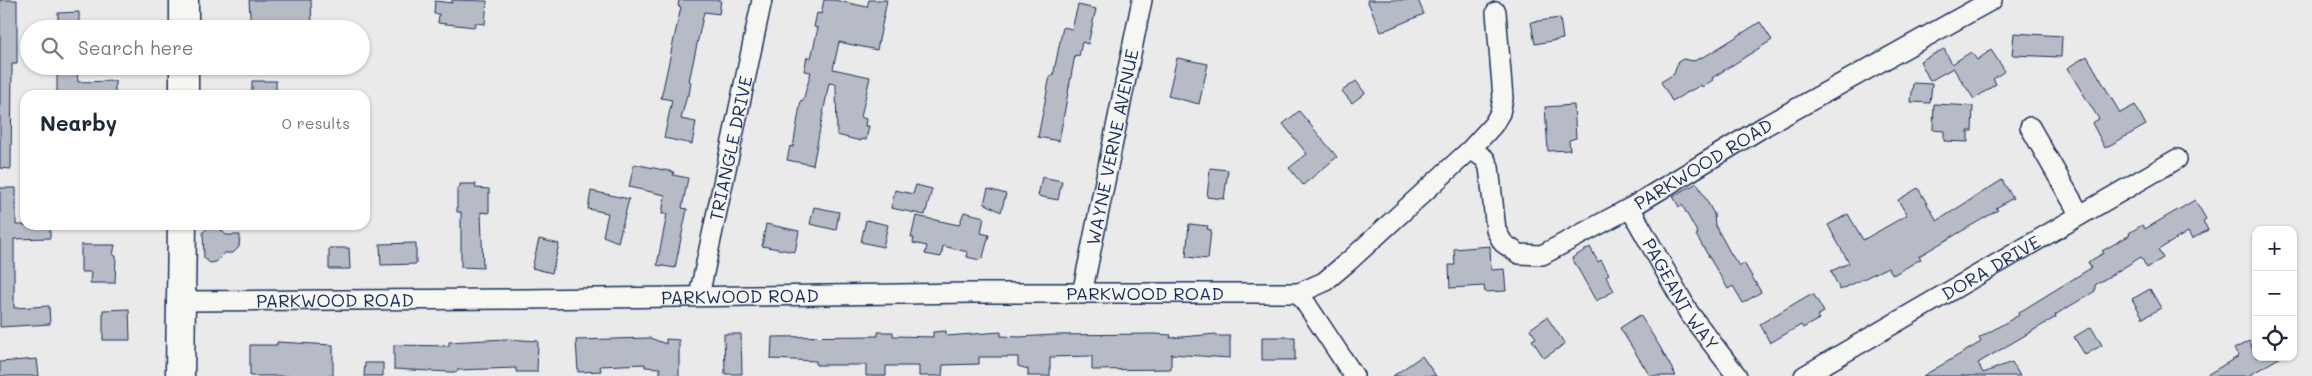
<!DOCTYPE html>
<html lang="en">
<head>
<meta charset="utf-8">
<style>
  body { margin:0; font-family:Mali,sans-serif; background:#f6f6f7; color:#1f2937 }
  .controls { position:absolute; right:15px; bottom:15px; display:grid; overflow:hidden; border-radius:10px; box-shadow:0 1px 4px #0004 }
  .controls button { width:45px; height:45px; display:grid; place-items:center; padding:0; border:0; border-bottom:1px solid #e0e1e3; background:#fff; color:#1f2937; font:25px sans-serif }
  .list { margin:0; padding:0; list-style:none }
  h2 { display:flex; justify-content:space-between; align-items:center; height:65px; margin:0; padding:0 20px; font-size:21px }
  h2 small { font-size:16px; font-weight:400; color:#747a83 }
  .icon { flex:none; width:28px; height:28px; fill:none; stroke:currentColor; stroke-width:2; stroke-linecap:round; stroke-linejoin:round }
  .map { position:relative; flex:none; width:2312px; height:376px; overflow:hidden }
  .search { position:absolute; background:#fff; box-shadow:0 1px 4px #0004; left:20px; top:20px; width:350px; height:55px; display:flex; align-items:center; gap:12px; box-sizing:border-box; padding:0 18px; border-radius:28px; color:#747a83; font-size:19px }
  .panel { position:absolute; background:#fff; box-shadow:0 1px 4px #0004; left:20px; top:90px; width:350px; height:140px; border-radius:15px }
  .map>svg:first-child { display:block }
  .building { fill:#b6bbc6; stroke:#1b2f5e }
  .lines { fill:none; stroke-linecap:round; stroke-linejoin:round }
  .minor-casing { stroke:#1b2f5e; stroke-width:22 }
  .secondary-casing { stroke:#1b2f5e; stroke-width:31 }
  .minor { stroke:#f6f6f2; stroke-width:19 }
  .secondary { stroke:#f6f6f2; stroke-width:28 }
  .labels { text-anchor:middle; dominant-baseline:central; stroke-width:4; stroke-linejoin:round; paint-order:stroke }
  .street-label { font-size:18px; fill:#1b2f5e; stroke:#f6f6f2 }
</style>
</head>
<body>
<div class="map">
<svg width="2312" height="376" viewBox="0 0 2312 376">
  <rect width="100%" height="100%" fill="#e9eae9"/>
  <filter id="ink" filterUnits="userSpaceOnUse"><feTurbulence type="fractalNoise" baseFrequency=".02" numOctaves="2"/><feDisplacementMap in="SourceGraphic" scale="10" xChannelSelector="R" yChannelSelector="G"/><feConvolveMatrix kernelMatrix="1 2 1 2 8 2 1 2 1" color-interpolation-filters="sRGB"/></filter>
  <g filter="url(#ink)">
    <!-- building -->
    <path class="building" d="M0,0H17V64H12L11,169L0,168Z
      M249,0H311L312,29H251Z
      M452,0L487,1L485,24L475,23V27L438,23L439,14H434L435,1L452,3Z
      M679,0H721L719,14L704,12L689,81L691,82L689,95H687L681,119L696,122L692,144L664,138L672,100L661,98L681,7L678,6Z
      M824,0H834L867,7L869,0H887L877,50L839,42L833,69L870,77L861,117L866,119L865,126H869L866,140L862,139L861,141L837,135L836,84L829,83L813,165L787,160L790,146L793,147L801,100L803,101L811,72L804,71L807,57L811,58L818,28L814,27L817,13L821,14Z
      M1367,0H1418L1424,14L1381,32Z
      M1078,5L1096,9L1088,44L1082,42L1079,56L1075,55L1059,141L1038,137L1050,76H1053L1063,27L1072,29Z
      M79,12V29H58V13Z
      M1560,18L1563,39L1535,44L1531,22Z
      M1760,22L1772,40L1712,78L1713,80L1702,87L1701,85L1672,101L1661,82L1674,74L1678,62L1683,59L1694,61L1709,54Z
      M2014,33L2062,36L2061,57L2012,55Z
      M1944,49L1952,64L1971,52L1977,60L1991,50L2005,71L1993,79L1996,84L1974,99L1953,68L1930,81L1920,61Z
      M2087,56L2120,113L2135,105L2146,125L2105,148L2092,123L2099,119L2067,68Z
      M1177,58L1208,64L1199,104L1168,96Z
      M57,71H77L78,82L115,81V95H57Z
      M252,81H276V95H252Z
      M1356,81L1365,93L1352,103L1342,91Z
      M1913,83L1932,84L1930,103L1911,102Z
      M1934,104L1973,106L1972,131H1968V142L1944,141V131L1933,130Z
      M1574,105L1576,138L1569,140L1570,150L1548,151L1545,107Z
      M1299,111L1337,157L1303,185L1289,168L1307,154L1283,124Z
      M634,164L674,172L673,175L688,178L682,208L687,209L675,268L657,265L667,214H662L665,195L629,187Z
      M1210,168L1228,170L1224,199L1207,197Z
      M1042,177L1062,181L1058,200L1038,196Z
      M2002,180L2013,198L1996,208L1998,210L1919,256L1921,259L1893,275L1888,267L1840,290L1831,271L1849,263L1828,225L1848,214L1863,240L1907,215L1898,200L1918,188L1937,221Z
      M1697,183L1714,214L1715,225L1731,254L1739,266L1744,263L1761,292L1743,303L1733,286L1728,289L1696,235L1698,234L1682,205L1679,207L1673,196Z
      M460,184H476L475,188L489,189V213L481,212L483,268L461,267V212H457V188H460Z
      M916,185L932,189L925,215L891,208L895,190L913,194Z
      M0,188H16V225H50V238L14,239V308L49,306L50,324L0,327Z
      M988,189L1006,194L1001,212L984,203Z
      M591,191L629,199L618,242L603,236L608,213L588,209Z
      M2195,200L2206,219L2203,221L2208,230L2192,239L2188,232L2158,250L2163,258L2147,268L2141,257L2095,285V291L2055,315L2056,317L1978,363L1983,373L2012,362L2020,376H1923L1981,342L1979,338L2019,315L2018,313L2091,268L2088,262L2104,253L2102,251L2130,235L2129,233L2142,225L2145,229Z
      M814,207L839,212L836,230L810,224Z
      M964,212L984,217L981,233L989,235L983,257L980,260L967,257L968,252L943,246L941,257L925,254L927,246L913,243L914,238H911L916,216L959,225Z
      M866,220L888,225L883,247L861,242Z
      M766,224L799,231L795,252L762,246Z
      M1189,224L1208,226L1207,229L1211,230L1208,259L1186,257Z
      M216,225L226,235H240L239,247L233,253H225L216,262L210,263L204,258L203,232L210,226Z
      M539,239L559,244L552,273L532,268Z
      M416,243V264L381,265L380,244Z
      M81,245H115L113,255L116,256L115,283H90L91,272H81Z
      M1490,246L1491,270L1504,269L1506,291L1485,292L1484,286L1450,288L1449,265H1455L1454,249Z
      M1590,247L1598,262L1601,260L1609,274L1606,276L1614,291L1596,301L1572,258Z
      M329,248H349L350,269H329Z
      M2150,289L2161,308L2143,318L2132,299Z
      M1809,295H1814L1824,312L1817,316L1819,319L1803,328L1801,325L1770,343L1760,324Z
      M129,309L130,340H103V310Z
      M1640,315L1660,347L1676,376H1650L1620,328Z
      M1547,317L1565,344L1544,358L1532,340L1536,338L1530,329Z
      M2091,327L2102,345L2085,355L2074,337Z
      M946,331V336L1001,332V336L1019,337L1055,335L1155,334L1171,335L1170,338L1216,334V336H1230V358L1171,354V369L1092,370V356L1050,357V376H1028V369L1018,366V357H979V364L943,365L942,376H919V366H886V376H866V365H816V361L771,359L772,337L878,336V332H893V336L933,337V332Z
      M724,334H741L742,374H725Z
      M1262,337H1295V360H1262Z
      M650,338L666,344V339L679,340V376H660V368L645,367V364L600,366L601,371L578,372L576,340Z
      M506,339L538,341L537,372H516V368L457,370V372H449L394,369V345L449,346V342Z
      M2249,341L2256,357H2281L2248,376H2205L2239,356L2234,349Z
      M277,342L333,345V376H250V345H277Z
      M1422,356L1436,376H1393Z
      M37,359L39,376H0V362Z
      M365,363H383V376H364Z"/>
    <g class="lines">
      <!-- minor casing -->
      <g class="minor-casing">
        <g id="minor">
          <path d="M2030,127L2080,215"/>
          <path id="s1" d="M1471,149L1485,159L1489,167L1496,230L1503,243L1519,254L1542,255L1630,208L1765,126L1992,0"/>
          <path id="s2" d="M1630,208L1689,313L1737,376"/>
          <path d="M1299,293L1354,376"/>
          <path id="s3" d="M1082,294L1142,0"/>
          <path id="s4" d="M699,296L762,0"/>
          <path id="s5" d="M181,301L526,299L971,293H1299L1324,282L1349,261L1471,149L1493,125L1500,113L1503,98L1496,12"/>
          <path id="s6" d="M1804,376L2177,159"/>
        </g>
      </g>
      <!-- secondary casing -->
      <g class="secondary-casing">
        <path id="secondary" d="M184,0V29
          M184,95V66
          M180,376L182,225"/>
      </g>
      <!-- minor -->
      <use href="#minor" class="minor"/>
      <!-- secondary -->
      <use href="#secondary" class="secondary"/>
    </g>
  </g>
  <g class="labels">
    <!-- street labels -->
    <g class="street-label">
      <text stroke="none"><textPath href="#s3" startOffset="150">WAYNE VERNE AVENUE</textPath></text>
      <text stroke="none"><textPath href="#s4" startOffset="151">TRIANGLE DRIVE</textPath></text>
      <text stroke="none"><textPath href="#s1" startOffset="332">PARKWOOD ROAD</textPath></text>
      <text stroke="none"><textPath href="#s6" startOffset="216">DORA DRIVE</textPath></text>
      <text stroke="none"><textPath href="#s2" startOffset="100">PAGEANT WAY</textPath></text>
      <text stroke="none"><textPath href="#s5" startOffset="964">PARKWOOD ROAD</textPath></text>
      <text stroke="none"><textPath href="#s5" startOffset="559">PARKWOOD ROAD</textPath></text>
      <text stroke="none"><textPath href="#s5" startOffset="154">PARKWOOD ROAD</textPath></text>
    </g>
  </g>
</svg>
<div class="controls">
<button>+</button>
<button>−</button>
<button><svg class="icon" aria-label="locate" viewBox="0 0 24 24"><circle cx="12" cy="12" r="6"/><path d="M12 2v4M12 18v4M2 12h4M18 12h4"/></svg></button>
</div>
<div class="search"><svg class="icon" aria-label="search" viewBox="0 0 24 24"><circle cx="10" cy="10" r="6"/><path d="M15 15l6 6"/></svg>Search here</div>
<section class="panel">
<h2>Nearby<small>0 results</small></h2>
<ul class="list">
</ul>
</section>
</div>
</body>
</html>
